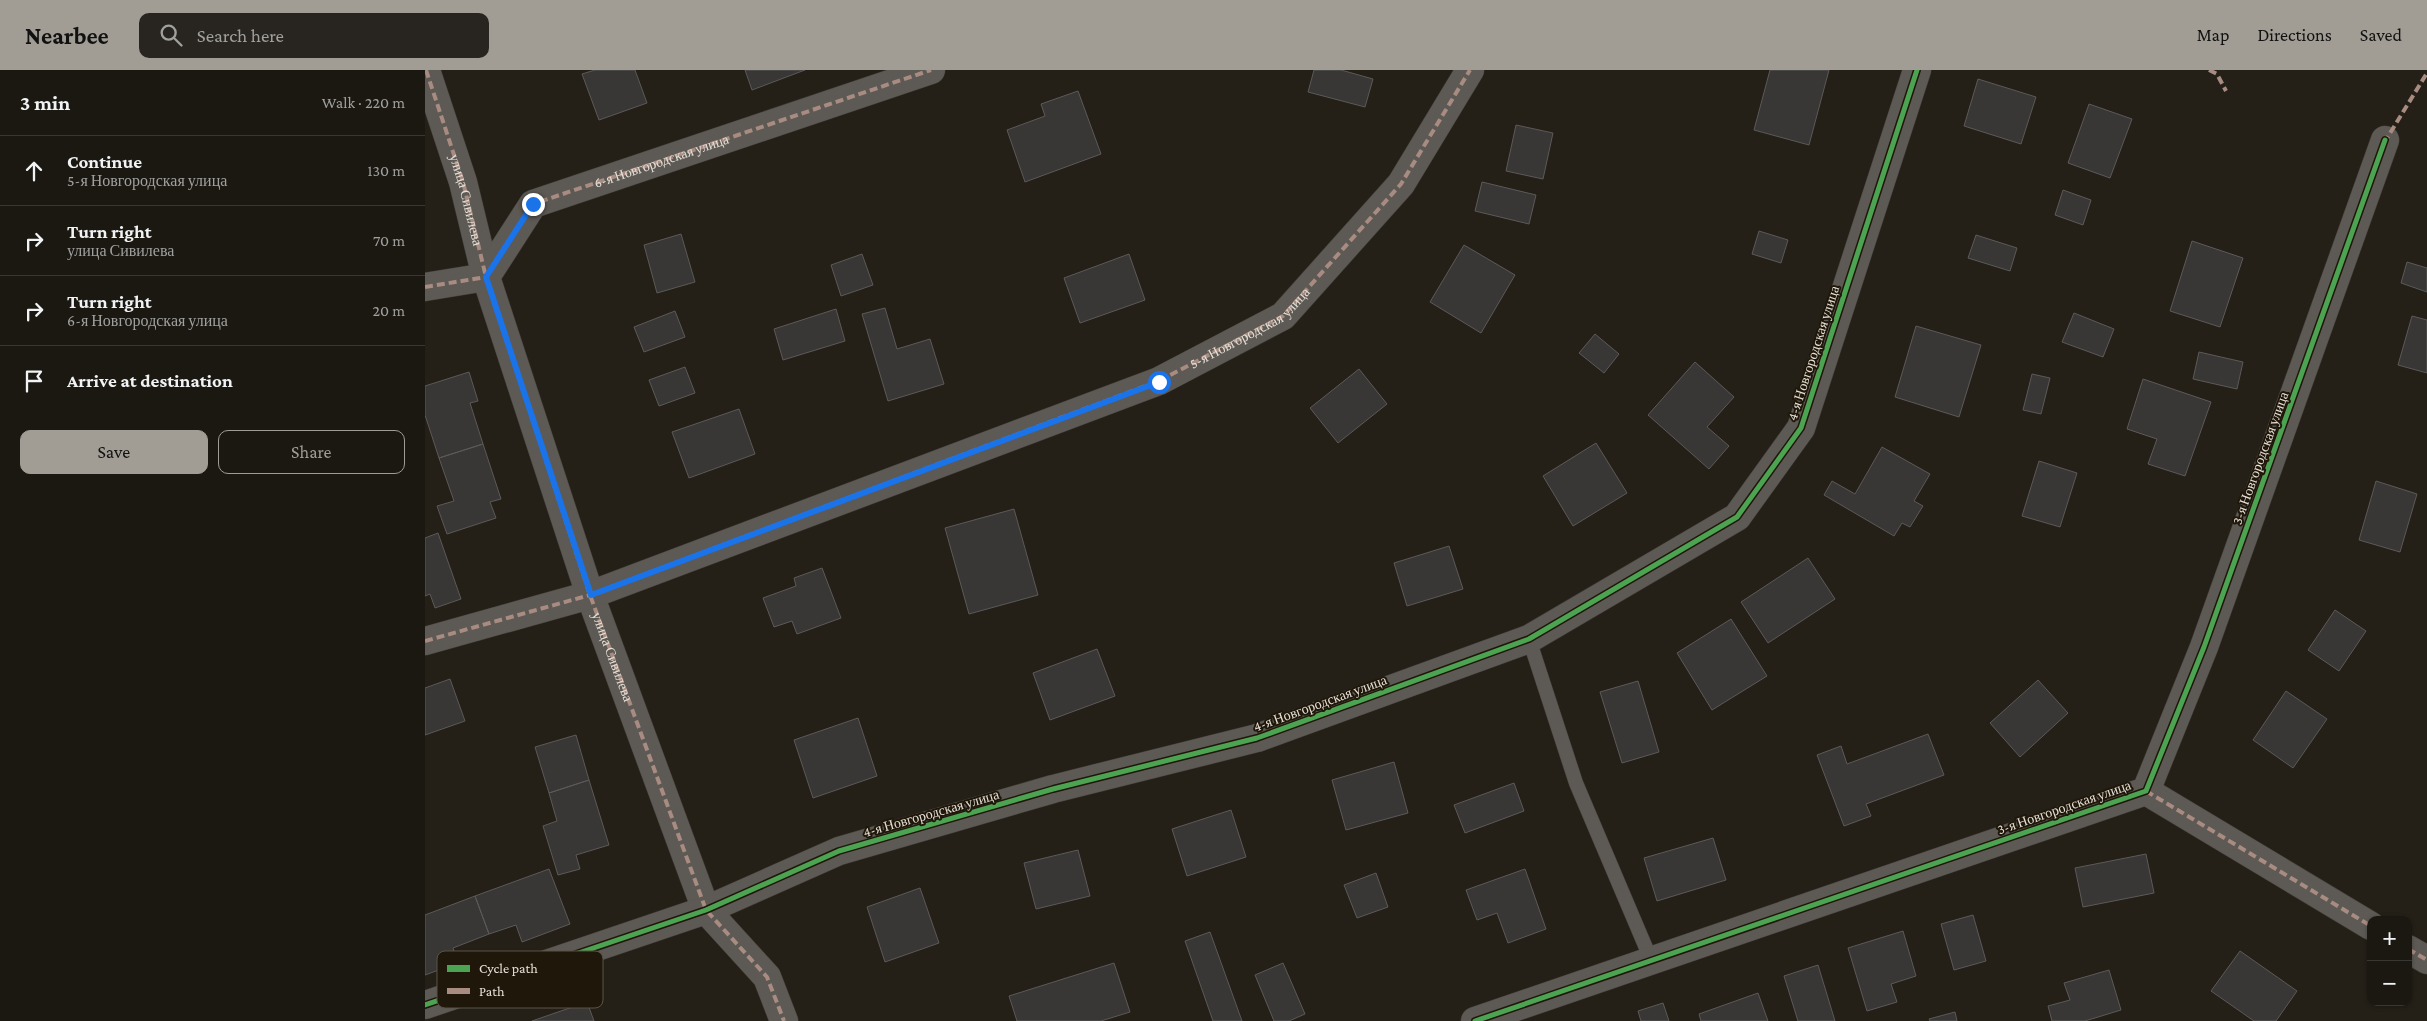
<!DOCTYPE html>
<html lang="en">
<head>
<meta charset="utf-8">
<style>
  body { margin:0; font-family:"Crimson Pro",serif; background:#282520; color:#f1f3f6 }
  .controls { position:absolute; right:15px; bottom:15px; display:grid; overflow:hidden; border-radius:10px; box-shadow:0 1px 4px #0004 }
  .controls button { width:45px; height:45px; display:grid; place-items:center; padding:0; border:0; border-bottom:1px solid #393732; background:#1b1812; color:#f1f3f6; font:25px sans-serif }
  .stop { position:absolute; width:15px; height:15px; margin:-11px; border:4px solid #1a73e8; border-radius:50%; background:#fff }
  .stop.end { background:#1a73e8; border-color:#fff; box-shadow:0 1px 5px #0008 }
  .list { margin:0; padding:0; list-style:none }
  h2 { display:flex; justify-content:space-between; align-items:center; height:65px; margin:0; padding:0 20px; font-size:21px }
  h2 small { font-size:16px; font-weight:400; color:#a0a09f }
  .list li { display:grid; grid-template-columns:32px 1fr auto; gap:15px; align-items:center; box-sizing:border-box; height:70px; padding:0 20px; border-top:1px solid #393732 }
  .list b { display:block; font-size:19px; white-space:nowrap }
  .list p { margin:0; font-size:16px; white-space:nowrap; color:#a0a09f }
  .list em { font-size:16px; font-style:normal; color:#a0a09f }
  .actions { display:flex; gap:10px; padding:15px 20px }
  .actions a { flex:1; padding:11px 0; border:1px solid #a19c94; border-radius:10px; text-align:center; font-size:18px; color:#a19c94 }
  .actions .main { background:#a19c94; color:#111 }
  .icon { flex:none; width:28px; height:28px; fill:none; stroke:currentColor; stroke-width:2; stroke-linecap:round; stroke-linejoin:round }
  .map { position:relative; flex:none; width:2002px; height:951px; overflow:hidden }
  header { display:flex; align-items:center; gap:30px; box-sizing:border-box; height:70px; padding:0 25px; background:#a19c94; color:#111 }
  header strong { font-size:24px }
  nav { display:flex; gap:28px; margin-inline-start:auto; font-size:18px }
  .search { width:350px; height:45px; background:#282520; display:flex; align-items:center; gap:12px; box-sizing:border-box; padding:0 18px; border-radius:10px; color:#a0a09f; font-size:19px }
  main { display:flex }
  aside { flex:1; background:#1b1812 }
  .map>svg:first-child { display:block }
  .building { fill:#393736; stroke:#5c5958 }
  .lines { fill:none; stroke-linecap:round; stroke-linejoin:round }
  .service-casing { stroke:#403d37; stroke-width:15 }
  .minor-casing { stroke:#403d37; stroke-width:29 }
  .service { stroke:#5d5954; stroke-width:14 }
  .minor { stroke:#5d5954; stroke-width:28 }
  .quiet { stroke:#a88b81; stroke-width:4; stroke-dasharray:8 4; stroke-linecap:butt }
  .cycleway-casing { stroke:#1f170a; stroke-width:8 }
  .cycleway { stroke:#4ca352; stroke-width:5 }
  .route { stroke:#1a73e8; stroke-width:6 }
  .labels { text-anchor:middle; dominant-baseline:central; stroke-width:4; stroke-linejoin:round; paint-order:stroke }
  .street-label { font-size:14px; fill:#e5dfd6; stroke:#1f170a }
  .key { fill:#1f170a; stroke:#5a5347; stroke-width:1 }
  .key-label { font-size:14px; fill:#e5dfd6 }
</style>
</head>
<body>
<header>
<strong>Nearbee</strong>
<div class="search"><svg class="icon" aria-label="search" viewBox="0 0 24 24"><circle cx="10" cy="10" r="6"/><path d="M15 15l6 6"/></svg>Search here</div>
<nav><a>Map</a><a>Directions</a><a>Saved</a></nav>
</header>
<main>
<aside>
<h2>3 min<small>Walk · 220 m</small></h2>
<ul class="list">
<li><svg class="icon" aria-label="ahead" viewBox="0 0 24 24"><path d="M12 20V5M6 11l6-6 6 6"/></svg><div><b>Continue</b><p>5-я Новгородская улица</p></div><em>130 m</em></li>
<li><svg class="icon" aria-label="right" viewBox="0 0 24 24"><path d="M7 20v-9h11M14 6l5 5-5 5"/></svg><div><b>Turn right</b><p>улица Сивилева</p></div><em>70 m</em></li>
<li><svg class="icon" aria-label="right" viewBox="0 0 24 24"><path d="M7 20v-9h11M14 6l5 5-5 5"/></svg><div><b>Turn right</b><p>6-я Новгородская улица</p></div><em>20 m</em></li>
<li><svg class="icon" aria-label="arrive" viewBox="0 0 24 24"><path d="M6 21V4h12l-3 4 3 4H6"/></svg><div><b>Arrive at destination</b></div></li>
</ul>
<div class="actions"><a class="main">Save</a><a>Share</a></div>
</aside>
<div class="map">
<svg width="2002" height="951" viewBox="0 0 2002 951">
  <rect width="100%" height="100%" fill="#242018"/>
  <!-- building -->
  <path class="building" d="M170,0H210L222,33L174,50L157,4Z
    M320,0H380L327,20Z
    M889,0H916L948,9L940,37L883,22Z
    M1345,0H1404L1384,75L1329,60Z
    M1553,9L1611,27L1596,74L1539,56Z
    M653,21L676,84L600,112L582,60L620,46L616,34Z
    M1664,34L1707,49L1685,108L1643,93Z
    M1091,55L1128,63L1118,109L1081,101Z
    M1057,112L1111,125L1104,154L1050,141Z
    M1638,120L1666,130L1658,155L1630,145Z
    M1334,161L1363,170L1356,193L1327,184Z
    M256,164L270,212L232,223L219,175Z
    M1551,165L1592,178L1585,201L1543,188Z
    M1767,171L1818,188L1795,257L1745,241Z
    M1039,175L1090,205L1056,263L1005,232Z
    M437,184L448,215L416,226L406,195Z
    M704,184L720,230L655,253L639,208Z
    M1982,192L2002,198V222L1976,213Z
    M460,238L472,279L505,269L519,314L463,331L437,244Z
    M411,239L420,271L358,290L349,259Z
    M250,241L260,267L219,282L209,257Z
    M1649,243L1689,259L1678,287L1637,272Z
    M1987,246L2002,250V303L1973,295Z
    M1491,256L1556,275L1534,347L1470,327Z
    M1170,264L1194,284L1179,303L1154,283Z
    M1774,282L1818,292L1812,319L1768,309Z
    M1270,292L1309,327L1282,357L1304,376L1284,399L1223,345Z
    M260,297L270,323L234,336L224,310Z
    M934,299L962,334L913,373L885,338Z
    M44,302L53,331L45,333L58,374L14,388L0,345V316Z
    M1607,304L1625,308L1616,344L1598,340Z
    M1718,309L1786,332L1760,406L1723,394L1732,369L1702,359Z
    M314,339L330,384L264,408L247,362Z
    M1171,373L1202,423L1148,456L1118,406Z
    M58,374L76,429L65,432L71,448L22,464L12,436L29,431L14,388Z
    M1457,377L1505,404L1489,431L1498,436L1485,457L1477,453L1469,466L1399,425L1407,411L1430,424Z
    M1614,391L1652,403L1635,457L1597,446Z
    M1951,411L1992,424L1975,482L1934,470Z
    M589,439L613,525L544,544L520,458Z
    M13,463L36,529L10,538L5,524L0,526V468Z
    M1024,476L1038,519L982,536L969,493Z
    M1383,488L1410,529L1343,573L1316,532Z
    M397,498L416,548L372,564L367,551L349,557L338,528L371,516L369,508Z
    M1910,540L1941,561L1914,601L1883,580Z
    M1306,549L1342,606L1287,640L1252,583Z
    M672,579L690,626L625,650L608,603Z
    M25,609L40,651L0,665V618Z
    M1613,610L1643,643L1595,687L1565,653Z
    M1213,611L1234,682L1197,693L1175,622Z
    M1861,621L1902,649L1868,698L1828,670Z
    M433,648L452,706L388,728L369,670Z
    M1503,664L1519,705L1441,734L1446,746L1419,756L1392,685L1416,676L1422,694Z
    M151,665L164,710L124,723L110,677Z
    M969,692L983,743L921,760L907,710Z
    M164,710L184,775L151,785L155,799L133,805L118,756L132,751L124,723Z
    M1089,713L1099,741L1040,763L1029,735Z
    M806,740L821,787L762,806L747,759Z
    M1288,768L1301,810L1232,831L1219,788Z
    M653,780L665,826L611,839L599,793Z
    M1721,784L1729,823L1658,837L1650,798Z
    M124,799L145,854L97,872L91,855L64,864L50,826Z
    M1100,799L1121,859L1083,873L1072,843L1052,850L1041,820Z
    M951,803L963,837L932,848L919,815Z
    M495,818L514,873L460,892L442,837Z
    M50,826L64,864L28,878L33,893L0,905V845Z
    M1548,845L1561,891L1529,900L1516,854Z
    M1478,861L1491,906L1466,914L1472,932L1442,941L1423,878Z
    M785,862L817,951H788L760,871Z
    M1815,881L1872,921L1851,951H1829L1786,921Z
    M689,893L705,942L676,951H592L584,926Z
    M858,893L880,944L864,951H849L830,905Z
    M1393,895L1410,951H1373L1359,906Z
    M1684,900L1696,940L1660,951H1627L1623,936L1645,930L1639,913Z
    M1333,923L1343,951H1276L1274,944Z
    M162,932L169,951H107Z
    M1238,933L1244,951H1216L1213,941Z
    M1530,942L1532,951H1505L1504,949Z"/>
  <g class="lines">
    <!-- service casing -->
    <g class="service-casing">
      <path id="service" d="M1104,569L1151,713L1227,892"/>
    </g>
    <!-- minor casing -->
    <g class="minor-casing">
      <g id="minor">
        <path id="s1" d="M1,0L38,112L61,207L165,525L281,840L342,907L359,951"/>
        <path id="s2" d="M0,217L61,207L108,134L506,0"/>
        <path id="s3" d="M0,571L165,525L734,311L858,246L976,114L1045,0"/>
        <path d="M1721,721L1946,856"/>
        <path d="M1983,879L2002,890"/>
        <path d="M0,935L281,840L414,781L628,719L832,668L1104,569L1312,447L1376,358L1492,0"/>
        <path d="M1050,951L1721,721L1779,577L1960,70"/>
      </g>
    </g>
    <!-- service -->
    <use href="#service" class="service"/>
    <!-- minor -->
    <use href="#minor" class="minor"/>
    <!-- quiet -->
    <path class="quiet" d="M1,0L38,112L61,207L165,525L281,840L342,907L359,951
      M1784,0L1792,4L1801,21
      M1959,73L2002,3
      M0,217L61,207L108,134L506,0
      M0,571L165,525L734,311L858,246L976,114L1045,0
      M1721,721L1946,856
      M1983,879L2002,890"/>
    <!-- cycleway casing -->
    <g class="cycleway-casing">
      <path id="cycleway" d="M0,935L281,840L414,781L628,719L832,668L1104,569L1312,447L1376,358L1492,0
        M1050,951L1721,721L1779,577L1960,70"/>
    </g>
    <!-- cycleway -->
    <use href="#cycleway" class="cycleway"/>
  </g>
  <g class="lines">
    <!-- route -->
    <path class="route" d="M108,134L61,207L166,525L734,312"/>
  </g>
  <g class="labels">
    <!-- street labels -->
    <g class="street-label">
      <text stroke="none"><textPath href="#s2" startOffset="284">6-я Новгородская улица</textPath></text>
      <text stroke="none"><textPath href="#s1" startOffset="136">улица Сивилева</textPath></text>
      <text stroke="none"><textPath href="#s3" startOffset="885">5-я Новгородская улица</textPath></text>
      <text transform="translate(1388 283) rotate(-72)">4-я Новгородская улица</text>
      <text transform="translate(1835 388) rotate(-70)">3-я Новгородская улица</text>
      <text stroke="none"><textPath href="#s1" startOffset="616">улица Сивилева</textPath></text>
      <text transform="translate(895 633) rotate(-20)">4-я Новгородская улица</text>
      <text transform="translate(1639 737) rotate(-19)">3-я Новгородская улица</text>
      <text transform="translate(506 743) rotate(-16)">4-я Новгородская улица</text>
    </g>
  </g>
  <!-- legend -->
  <rect x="12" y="881" width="166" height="57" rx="8" class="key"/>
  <rect x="22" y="895" width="23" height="7" fill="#4ca352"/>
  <rect x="22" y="918" width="23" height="6" fill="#a88b81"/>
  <g class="key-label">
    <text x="54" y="903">Cycle path</text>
    <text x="54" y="926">Path</text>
  </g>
</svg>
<div class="controls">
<button>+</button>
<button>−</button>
</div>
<div class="stop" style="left:734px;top:312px"></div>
<div class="stop end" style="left:108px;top:134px"></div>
</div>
</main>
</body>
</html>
